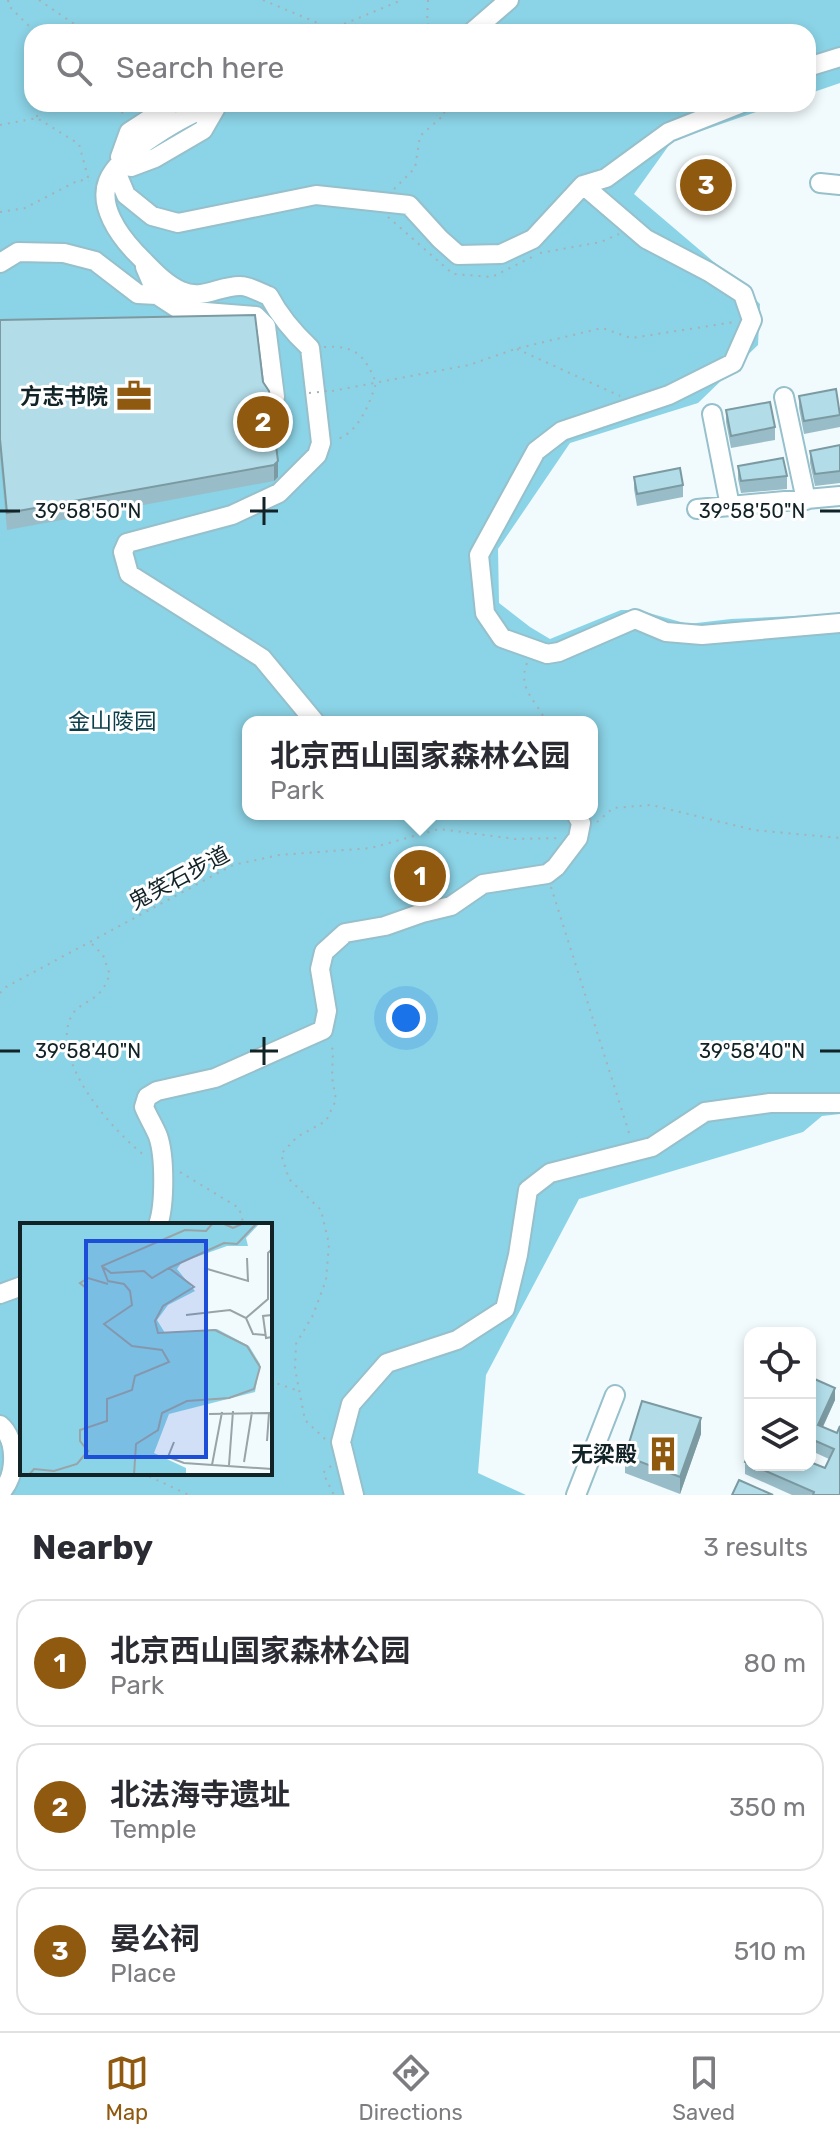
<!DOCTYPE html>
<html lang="en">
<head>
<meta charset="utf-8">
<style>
  body { margin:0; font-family:Rubik,"Noto Sans SC",sans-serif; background:#f2f2f3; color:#2b2b33 }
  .controls { position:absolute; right:24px; bottom:24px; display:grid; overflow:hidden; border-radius:16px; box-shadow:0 4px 12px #0003 }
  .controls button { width:72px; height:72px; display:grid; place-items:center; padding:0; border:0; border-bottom:2px solid #e1e1e2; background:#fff; color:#2b2b33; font:40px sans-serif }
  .you { position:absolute; left:406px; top:1018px; width:28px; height:28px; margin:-20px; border:6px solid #fff; border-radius:50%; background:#1a73e8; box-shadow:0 0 0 12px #1a73e833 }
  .badge { display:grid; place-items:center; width:52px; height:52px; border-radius:50%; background:#905910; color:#fff; font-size:26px; font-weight:700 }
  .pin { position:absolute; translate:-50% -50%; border:4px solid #fff; box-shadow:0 2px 8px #0006 }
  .popup { position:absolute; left:242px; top:716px; width:356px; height:104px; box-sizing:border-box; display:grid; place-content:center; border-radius:16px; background:#fff; filter:drop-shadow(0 2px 6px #0005); font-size:26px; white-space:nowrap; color:#7c7c81 }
  .popup b { font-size:30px; color:#2b2b33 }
  .popup::after { content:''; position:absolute; left:50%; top:100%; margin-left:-16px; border:16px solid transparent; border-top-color:#fff }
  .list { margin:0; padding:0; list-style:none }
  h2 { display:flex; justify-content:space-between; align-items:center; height:104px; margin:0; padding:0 32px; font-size:34px }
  h2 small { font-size:26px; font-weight:400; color:#7c7c81 }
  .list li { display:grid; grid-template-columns:52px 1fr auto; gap:24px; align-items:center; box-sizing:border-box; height:128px; margin:0 16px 16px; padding:0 16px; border:2px solid #e1e1e2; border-radius:24px }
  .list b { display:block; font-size:30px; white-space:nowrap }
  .list p { margin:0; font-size:26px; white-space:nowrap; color:#7c7c81 }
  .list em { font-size:26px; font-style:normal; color:#7c7c81 }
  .icon { flex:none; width:44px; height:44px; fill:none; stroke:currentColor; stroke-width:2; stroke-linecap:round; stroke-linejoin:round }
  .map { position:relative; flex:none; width:840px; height:1495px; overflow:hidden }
  .search { position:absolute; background:#fff; box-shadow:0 4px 12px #0003; left:24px; right:24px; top:24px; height:88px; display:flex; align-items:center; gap:20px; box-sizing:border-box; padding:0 28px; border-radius:24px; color:#7c7c81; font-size:30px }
  .sheet { height:536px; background:#fff }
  nav { display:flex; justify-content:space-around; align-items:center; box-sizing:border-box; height:112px; border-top:2px solid #e1e1e2; background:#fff; font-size:22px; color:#7c7c81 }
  nav a { display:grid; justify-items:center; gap:4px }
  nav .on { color:#905910 }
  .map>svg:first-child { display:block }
  .green { fill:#8bd3e6; fill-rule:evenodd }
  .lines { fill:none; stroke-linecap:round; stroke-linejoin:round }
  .minor-casing { stroke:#96c0cb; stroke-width:22 }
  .path { stroke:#a6b1b4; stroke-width:2; stroke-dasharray:2 6; stroke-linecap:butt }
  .minor { stroke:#fff; stroke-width:18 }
  .path-bridge { stroke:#a6b1b4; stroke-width:2; stroke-dasharray:2 6; stroke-linecap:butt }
  .wall { fill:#98bdc8; fill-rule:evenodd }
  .shaded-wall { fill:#7c9aa2 }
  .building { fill:#b1dce8; stroke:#7c9aa2; stroke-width:2 }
  .ticks { fill:none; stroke:#122327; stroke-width:3 }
  .labels { text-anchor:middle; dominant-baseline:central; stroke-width:6; stroke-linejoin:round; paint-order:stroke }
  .poi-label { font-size:22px; font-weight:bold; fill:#122327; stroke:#fff; text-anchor:end }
  .park-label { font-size:22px; fill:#093e49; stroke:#fff }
  .street-label { font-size:22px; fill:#122327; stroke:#fff }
  .inset-road { fill:none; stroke:#98a4a7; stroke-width:2 }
  .view { fill:#1d4ed8; fill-opacity:0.15; stroke:#1d4ed8; stroke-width:4 }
  .inset-edge { fill:none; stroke:#122327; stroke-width:4 }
  .ticks-label { font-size:20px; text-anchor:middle; fill:#122327; stroke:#fff; stroke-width:6; stroke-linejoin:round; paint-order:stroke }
</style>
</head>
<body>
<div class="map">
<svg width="840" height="1495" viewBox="0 0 840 1495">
  <rect width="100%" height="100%" fill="#f1fafc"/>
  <!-- green -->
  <path class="green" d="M0,0H840V83L808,94V32H32V104H779L672,141L634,194L735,280L760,304L758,345L698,403L570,443L498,549L499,603L530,627L550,639L621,610H638L688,624L731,619L840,614V1114L822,1116L803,1132L579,1199L486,1375L478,1473L526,1495H0ZM248,722H592V814H248ZM22,1225H270V1473H22Z"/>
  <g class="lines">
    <!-- minor casing -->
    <g class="minor-casing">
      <path id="minor" d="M472,32L509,0
        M808,67L840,57
        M172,104L129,132L120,157L131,167L155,158L203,130L218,104
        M216,104C187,114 119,152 108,181C98,206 119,235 135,252C149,266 163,283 181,291C202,301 220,285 241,286C249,286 261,293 269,296C280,317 293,332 310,348L321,443L317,455L279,493L232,515L127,543L123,552L129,574L262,658L315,722
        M115,169L126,195L152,216L178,223L316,195L409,205L440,239L458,255L501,254L533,239L583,185L646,239L709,272L743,294L752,320L733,363L669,395L562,431L536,451L479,555L485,613L502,638L547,654L559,652L635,619L666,632L702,635L840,623
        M820,183L840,185
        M583,185L606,178L669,132L740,104
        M0,263L18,252L64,253L95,261L138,294L157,295
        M145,267L157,295L180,310L256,316L266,326L275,397
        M784,397L806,500
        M712,414L730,506
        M697,509L840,496
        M158,1225C165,1205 165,1156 158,1136C154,1126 148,1117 144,1107L147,1097L157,1091L215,1078L323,1030L327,1011L320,969L324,952L345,933L385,926L422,913L451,906L483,884L547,874L556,867L578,838L581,823L576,814
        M0,1294L22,1286
        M0,1425C18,1440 17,1477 0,1493
        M354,1495L341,1442L351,1404L387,1363L457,1340L505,1309L518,1255L528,1190L550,1173L652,1147L705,1112L770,1103H840
        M576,1495L615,1395"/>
    </g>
    <!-- path -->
    <path class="path" d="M8,0L9,6L35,32
      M39,0L86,32
      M263,0L332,29L402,0
      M428,0L427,23L436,32
      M121,104V111L126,117
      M37,117L38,104
      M0,125L37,118L79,144L89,181
      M394,189L415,168L420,136L445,114L440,104
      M0,212L25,208L79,180L89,181
      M388,217L453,274L492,277L534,256
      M540,253L601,242L619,234
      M324,347C355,345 365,355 376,383C370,403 358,435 334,440
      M517,349L620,396
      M332,391L469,365L515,349L602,328L631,338L735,322
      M527,663C517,690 536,699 546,722
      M597,822L613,808L651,805L754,830L840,838
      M551,887L630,1136
      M92,944L103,955L110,975C107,980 105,987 101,991C94,1001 78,1004 72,1015C48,1059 112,1130 145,1156
      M0,993L6,987L233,865L279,855L371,848L439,829L515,839L560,838
      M180,1172L239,1208L244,1225
      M270,1381L299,1391
      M325,1439L305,1420L295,1369L296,1344L313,1315L326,1280L329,1244L321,1210L289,1179L281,1154L297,1137L326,1121L336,1100L332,1077L333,1050L330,1044
      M331,1466L323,1473L334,1495
      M142,1473L189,1495"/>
    <!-- minor -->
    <use href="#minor" class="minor"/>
    <!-- path-bridge -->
    <path class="path-bridge" d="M309,393L328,391"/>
  </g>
  <!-- wall -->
  <path class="wall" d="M0,320L263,382L278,477L274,481L7,530L0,456Z
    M799,396L840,409V427L804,434L799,408Z
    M726,410L775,427V440L731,448L726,422Z
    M840,445V483L815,486L810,463V451Z
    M738,466L787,476V489L741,493L738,479Z
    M634,477L683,485V497L637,506L634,489Z
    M810,1377L835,1400L823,1427L837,1433L840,1495H792L745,1474V1462L750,1451V1465H810ZM816,1453L829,1459L825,1468L812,1462Z
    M701,1434L680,1494L625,1473V1456Z"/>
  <!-- shaded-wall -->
  <path class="shaded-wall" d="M278,461V477L274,481V465Z
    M835,1388V1400L818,1437V1425Z
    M701,1418V1434L680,1494V1477Z
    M816,1441V1453L808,1473L810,1465V1455Z"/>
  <!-- building -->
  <path class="building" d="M255,315L263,382L269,391L278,461L274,465L7,513L0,439V320Z
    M836,389L840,415L804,421L799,396Z
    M770,402L775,427L731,436L726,410Z
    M840,445V471L815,474L810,451Z
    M783,458L787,476L741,481L738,466Z
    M680,468L683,485L637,494L634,477Z
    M810,1377L835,1388L818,1425L837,1433L840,1426V1495H813L814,1492L752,1465H810V1462L825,1468L834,1449L816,1441L810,1455Z
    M642,1401L701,1418L680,1477L625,1456Z
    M750,1451V1464L745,1462Z
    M739,1480L773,1495H732Z"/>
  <!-- ticks -->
  <path class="ticks" d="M264,497V525M0,511H20M250,511H278M820,511H840M264,1037V1065M0,1051H20M250,1051H278M820,1051H840"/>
  <!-- icons -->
  <defs>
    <g id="office-bare" transform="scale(2.76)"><path d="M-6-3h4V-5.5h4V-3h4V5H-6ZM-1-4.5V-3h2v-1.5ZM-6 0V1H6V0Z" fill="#905910" stroke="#fff" stroke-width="2.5" paint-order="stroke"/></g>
    <g id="building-bare" transform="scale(2.76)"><path d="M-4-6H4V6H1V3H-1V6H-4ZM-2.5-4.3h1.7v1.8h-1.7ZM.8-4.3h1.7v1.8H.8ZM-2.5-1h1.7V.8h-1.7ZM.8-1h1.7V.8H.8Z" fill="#905910" stroke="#fff" stroke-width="2.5" paint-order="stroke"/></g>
  </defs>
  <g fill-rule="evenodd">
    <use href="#office-bare" x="134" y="396"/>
    <use href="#building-bare" x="663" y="1454"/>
  </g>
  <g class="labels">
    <!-- poi labels -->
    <g class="poi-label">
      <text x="108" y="396">方志书院</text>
      <text x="637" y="1454">无梁殿</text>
    </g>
    <!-- park labels -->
    <g class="park-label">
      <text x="112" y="721">金山陵园</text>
    </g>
    <!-- street labels -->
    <g class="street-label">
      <text transform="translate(179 878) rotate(-28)">鬼笑石步道</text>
    </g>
  </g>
  <!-- overview -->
  <g transform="translate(20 1223)">
    <rect width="252" height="252" fill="#f1fafc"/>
    <path d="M0,0H240L226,15L228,23H207L162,39L157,46L175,68L148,82L137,97L145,110L197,106L229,123L240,141L235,169L149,191L134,230L166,245V252H0Z" fill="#8bd3e6"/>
    <path class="inset-road" d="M202,0L213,5L224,0M82,43L91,50L124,48L132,55L149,45L174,64L143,83L135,98L138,110L195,107L227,123L240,144L234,166L209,175L167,178L142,190L138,207L116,221L114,252M149,45L204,20L217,21L237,0M184,45L228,58L227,35M66,65L60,60L68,55L88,61M166,92L210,87L226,95L233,111L245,112M252,92L243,93L246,115L252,114M226,95L248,76V30L252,26M189,191L249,190L247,218M154,219L148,234L164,240L252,246M224,239L232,189M192,242L202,189M209,242L213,188M9,252L14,246L34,248L57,241L68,228L60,218V207L87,198V176L112,167L115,153L149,139L142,127L112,123L84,101L112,82L110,68L104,61L88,58L82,43L165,7L186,8L193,0"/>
    <path class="view" d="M66,18H186V234H66Z"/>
    <rect width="252" height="252" class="inset-edge"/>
  </g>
  <g class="ticks-label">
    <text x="88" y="518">39°58'50"N</text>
    <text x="752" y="518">39°58'50"N</text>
    <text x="88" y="1058">39°58'40"N</text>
    <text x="752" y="1058">39°58'40"N</text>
  </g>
</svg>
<div class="controls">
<button><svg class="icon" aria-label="locate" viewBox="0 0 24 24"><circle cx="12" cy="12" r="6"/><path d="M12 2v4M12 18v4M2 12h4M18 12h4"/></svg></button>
<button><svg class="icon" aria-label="layers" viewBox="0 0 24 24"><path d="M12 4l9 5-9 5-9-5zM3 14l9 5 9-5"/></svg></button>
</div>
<div class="you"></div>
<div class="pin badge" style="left:420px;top:876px">1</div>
<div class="popup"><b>北京西山国家森林公园</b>Park</div>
<div class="pin badge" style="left:263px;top:422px">2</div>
<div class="pin badge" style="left:706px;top:185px">3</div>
<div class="search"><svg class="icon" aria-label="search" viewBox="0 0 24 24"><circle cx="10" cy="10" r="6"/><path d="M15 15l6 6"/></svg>Search here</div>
</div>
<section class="sheet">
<h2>Nearby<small>3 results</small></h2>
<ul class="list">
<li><span class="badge">1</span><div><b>北京西山国家森林公园</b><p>Park</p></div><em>80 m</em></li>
<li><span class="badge">2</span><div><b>北法海寺遗址</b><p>Temple</p></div><em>350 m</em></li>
<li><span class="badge">3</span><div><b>晏公祠</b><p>Place</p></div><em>510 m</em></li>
</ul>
</section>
<nav>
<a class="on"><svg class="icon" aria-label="map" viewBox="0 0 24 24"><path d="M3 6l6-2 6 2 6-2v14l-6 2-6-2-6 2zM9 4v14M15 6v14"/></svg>Map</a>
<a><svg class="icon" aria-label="directions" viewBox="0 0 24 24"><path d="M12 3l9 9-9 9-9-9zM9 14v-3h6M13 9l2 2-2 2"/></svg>Directions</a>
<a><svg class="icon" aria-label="saved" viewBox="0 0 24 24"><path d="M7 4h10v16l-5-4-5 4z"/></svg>Saved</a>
</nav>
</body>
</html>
